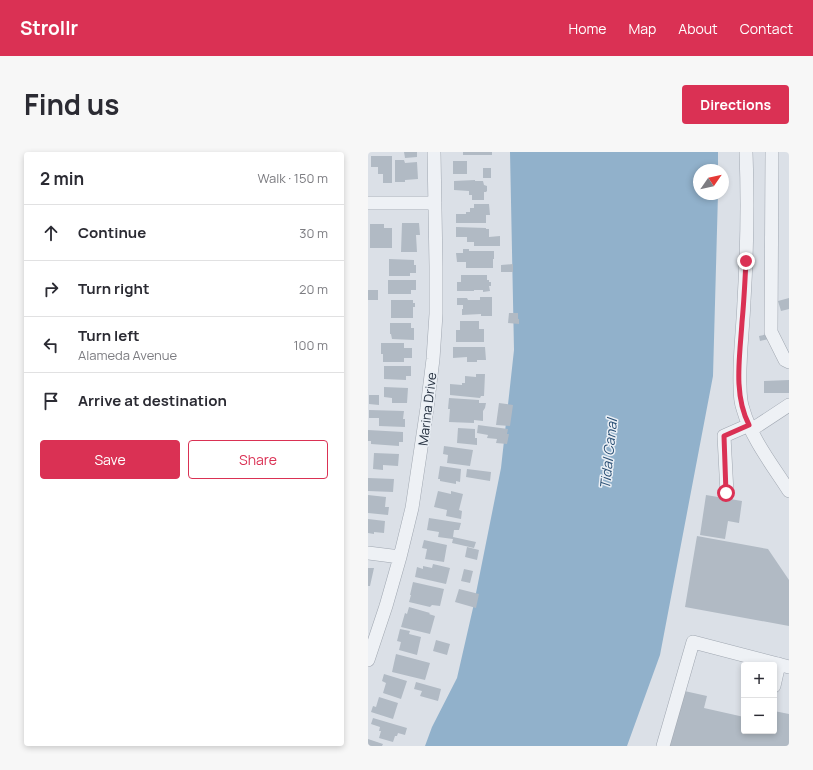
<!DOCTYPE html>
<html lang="en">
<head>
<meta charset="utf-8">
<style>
  body { margin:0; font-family:Manrope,sans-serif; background:#f7f7f7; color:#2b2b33 }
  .controls { position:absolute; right:12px; bottom:12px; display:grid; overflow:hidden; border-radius:4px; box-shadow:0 2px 6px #0003 }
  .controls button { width:36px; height:36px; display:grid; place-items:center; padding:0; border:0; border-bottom:1px solid #e1e1e2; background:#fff; color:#2b2b33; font:20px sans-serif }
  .compass { position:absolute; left:325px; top:12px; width:36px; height:36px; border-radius:50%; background:#fff; box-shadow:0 2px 6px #0003; rotate:56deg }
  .stop { position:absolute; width:12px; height:12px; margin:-9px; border:3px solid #da3154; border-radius:50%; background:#fff }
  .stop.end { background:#da3154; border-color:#fff; box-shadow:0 1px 4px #0008 }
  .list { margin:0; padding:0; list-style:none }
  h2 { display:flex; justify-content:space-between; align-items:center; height:52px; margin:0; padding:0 16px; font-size:17px }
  h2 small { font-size:13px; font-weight:400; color:#7c7c81 }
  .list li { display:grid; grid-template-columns:26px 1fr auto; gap:12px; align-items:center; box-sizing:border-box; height:56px; padding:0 16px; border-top:1px solid #e1e1e2 }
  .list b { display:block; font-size:15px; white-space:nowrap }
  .list p { margin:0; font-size:13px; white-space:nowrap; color:#7c7c81 }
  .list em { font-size:13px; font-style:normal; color:#7c7c81 }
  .actions { display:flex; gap:8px; padding:12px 16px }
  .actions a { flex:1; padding:9px 0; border:1px solid #da3154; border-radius:4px; text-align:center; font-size:14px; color:#da3154 }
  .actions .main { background:#da3154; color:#fff }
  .icon { flex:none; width:22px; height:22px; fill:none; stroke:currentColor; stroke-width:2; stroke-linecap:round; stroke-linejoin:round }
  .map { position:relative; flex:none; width:421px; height:594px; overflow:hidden; border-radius:4px }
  header { display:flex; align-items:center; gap:24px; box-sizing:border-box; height:56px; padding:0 20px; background:#da3154; color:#fff }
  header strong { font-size:19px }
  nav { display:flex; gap:22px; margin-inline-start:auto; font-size:14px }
  .intro { display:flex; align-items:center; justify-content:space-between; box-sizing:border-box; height:96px; padding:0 24px }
  h1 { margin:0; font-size:28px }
  .button { padding:10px 18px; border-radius:4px; background:#da3154; color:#fff; font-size:14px; font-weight:700 }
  main { display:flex; gap:24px; padding:0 24px }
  aside { flex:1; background:#fff; border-radius:4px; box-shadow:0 2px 6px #0003 }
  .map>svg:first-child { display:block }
  .water { fill:#91b1cb }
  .building { fill:#b1bac4 }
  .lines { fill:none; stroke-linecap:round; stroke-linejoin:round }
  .minor-casing { stroke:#a0a7b1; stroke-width:14 }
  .minor { stroke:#eef1f5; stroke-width:13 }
  .route { stroke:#da3154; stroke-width:5 }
  .labels { text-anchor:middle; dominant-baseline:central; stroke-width:3; stroke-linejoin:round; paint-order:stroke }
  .street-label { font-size:13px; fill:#242f3e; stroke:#eaeff5 }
  .water-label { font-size:14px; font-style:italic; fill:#2a5075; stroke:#eaeff5 }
</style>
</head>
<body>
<header>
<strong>Strollr</strong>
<nav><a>Home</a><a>Map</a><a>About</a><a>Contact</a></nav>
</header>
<div class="intro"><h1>Find us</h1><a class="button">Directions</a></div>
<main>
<aside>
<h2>2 min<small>Walk · 150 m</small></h2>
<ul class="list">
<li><svg class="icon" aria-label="ahead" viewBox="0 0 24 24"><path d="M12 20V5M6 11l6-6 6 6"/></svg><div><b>Continue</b></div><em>30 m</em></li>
<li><svg class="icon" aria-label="right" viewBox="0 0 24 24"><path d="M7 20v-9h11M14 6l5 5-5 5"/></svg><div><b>Turn right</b></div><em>20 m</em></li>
<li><svg class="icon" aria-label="left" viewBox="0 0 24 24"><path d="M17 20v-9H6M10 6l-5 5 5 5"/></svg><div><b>Turn left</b><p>Alameda Avenue</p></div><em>100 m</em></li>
<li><svg class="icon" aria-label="arrive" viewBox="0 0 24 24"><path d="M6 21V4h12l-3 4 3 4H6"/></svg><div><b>Arrive at destination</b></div></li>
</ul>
<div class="actions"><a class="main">Save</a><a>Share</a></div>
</aside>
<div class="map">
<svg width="421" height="594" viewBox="0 0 421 594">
  <rect width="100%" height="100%" fill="#dbe0e7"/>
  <!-- water -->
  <path class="water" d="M142,0H350V18H331V42H350L345,224L292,503L259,594H57L64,575L89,526L105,456L133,316L146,198Z"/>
  <!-- building -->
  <path class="building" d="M36,0H49V5L37,6Z
    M95,0H124V3H95Z
    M3,4H24V31H15V22H10V15H3Z
    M27,8H36L37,11L49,10L50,27L37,28V30H27Z
    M85,9H99V22H85Z
    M115,16H123V26H115Z
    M107,28V29H115L116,33L119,34V39L118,40H116V48H104V43H101V39L86,38V29Z
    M106,52H121L122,63H118V71H88V62H98V60H102V56H106Z
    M34,71H51L52,83H48L49,100H33Z
    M2,72H16V76H24V96H2Z
    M88,75L118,76V77H121V85L132,84V94H106V90H99V85H88Z
    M95,97H101V99H126V107H125V116H98V110H89L88,101H95Z
    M21,107L46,108V113H48V121H42V124H21Z
    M145,112V120H133V113Z
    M93,123H119V128H121V130H123V134H121L122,139L115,140V138H106V139H89V130H93Z
    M20,128H48V138H43V142H20Z
    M0,138H10V148H0Z
    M112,145H124V164H113V162L94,163V157H95V153H89V146H99L100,148H112Z
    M421,146V157L413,159L410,149Z
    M23,148H45V151H47V155H45V166H23Z
    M141,161H150V167H151V172L140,171Z
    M92,169H111V177H116V190H88V178H92Z
    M22,171H43V176H46V188L24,187L23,182H22Z
    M400,182L401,187L392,189L391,184Z
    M13,191H36V196H44V206H36V210H15V202H13Z
    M85,195H117L118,208H109V210H99V205L85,206Z
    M16,214H43V224H38V228L16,227Z
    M108,222H117L116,244H113L112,246L82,243V232L94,233V231H97V224L108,225Z
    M421,228V241H396V229Z
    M16,235L40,236L39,251H24V246L16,245Z
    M1,243H11V253L1,252Z
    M81,246L111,248V251H118L117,256L115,259V269L106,268V271L81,270L82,257H80Z
    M131,251L145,253L142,274L128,273Z
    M1,258L36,259L35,267H37V275L11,274V266H1Z
    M110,273L140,277L139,282H141L139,292L128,291L129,287L119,286L120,283L109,281Z
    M90,276L107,277V286H109V293L89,291Z
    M0,278L35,280V290H31V294L3,292V289H0Z
    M76,294L105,298L102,314L79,311L80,303L75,302Z
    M6,301L31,302L30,314L15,313V318L5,317Z
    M72,314L93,317L92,330L88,329V332L72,329V327H70Z
    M99,317L123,320L122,329L98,325Z
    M0,326L26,327L25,340L0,339Z
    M70,339L83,342V339L95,342L91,358L94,359L93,367L78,364L79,358L66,355Z
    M0,343L18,345L17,355H21L20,363L0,361Z
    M338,343L374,349L371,371L360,369L357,387L332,383Z
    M61,366L93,371L91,378H86L85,385L108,390L106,396L84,391L85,387L70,385L71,380L59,378Z
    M0,367L17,369L16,381L6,380V382L0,381Z
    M329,384L400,397L421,428V474L317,455Z
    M56,388L79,393L76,410L57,407L59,397L54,396Z
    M99,395L111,398L109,408L97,405Z
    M65,412L82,416L78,432L47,425L49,415L55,417V414L64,416Z
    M0,416H6L2,434H0Z
    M96,417L105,419L102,431L93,429Z
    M45,430L76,437L72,454L64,453L62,455L41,450L43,443H42Z
    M91,437L111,442L108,456L87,450Z
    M41,455L62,461L61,462L67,464L62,482L33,475L37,461L39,462Z
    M32,477L42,479L41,482L53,485L49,503L31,498L33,490L29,489Z
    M68,488L82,492L79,503L65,499Z
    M28,502L62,511L57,528L24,520Z
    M16,522L39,529L33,547L15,541L18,531L14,529Z
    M48,530L73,537L70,549L52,544L54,539L46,537Z
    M312,538L339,544L336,556L376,565V579H406V559L421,562V594H300Z
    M11,545L30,551L25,567L3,560L5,554L8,555Z
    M5,566L39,576L37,583L30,581L29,584H27L25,590L11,586L13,579H11L12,575L3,572Z
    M0,587L15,592L14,594H0Z"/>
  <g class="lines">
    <!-- minor casing -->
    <g class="minor-casing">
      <path id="minor" d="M378,0C380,50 379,99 376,149C375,177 371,205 372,233C372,241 372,249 375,257C383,286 405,314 421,339
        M404,0L403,180L417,208L421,210
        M0,51H67
        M383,278L421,253
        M359,341L356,284L381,273
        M0,401L32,405
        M0,508L18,454L32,405L44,356L59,256L65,207L68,162V114L66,0
        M406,534L411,512
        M295,594L325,490L421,515"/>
    </g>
    <!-- minor -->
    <use href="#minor" class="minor"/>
  </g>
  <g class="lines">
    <!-- route -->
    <path class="route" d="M358,341L356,284L381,273C365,242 372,204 374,170C376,150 377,129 378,109"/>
  </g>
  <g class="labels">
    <!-- street labels -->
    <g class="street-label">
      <text transform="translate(59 257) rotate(-83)">Marina Drive</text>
    </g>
    <!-- water labels -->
    <g class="water-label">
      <text transform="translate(240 302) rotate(-84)">Tidal Canal</text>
    </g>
  </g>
</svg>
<div class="controls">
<button>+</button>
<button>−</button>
</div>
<svg class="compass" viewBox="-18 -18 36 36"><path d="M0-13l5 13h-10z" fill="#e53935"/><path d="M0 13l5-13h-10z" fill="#7c7c81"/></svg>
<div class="stop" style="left:358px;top:341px"></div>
<div class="stop end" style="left:378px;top:109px"></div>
</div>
</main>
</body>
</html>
